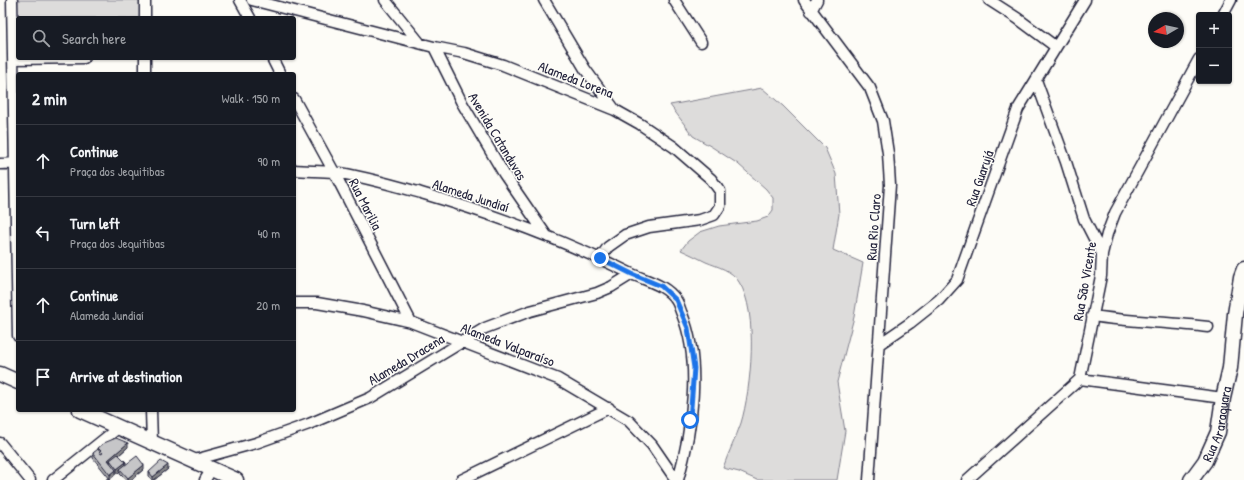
<!DOCTYPE html>
<html lang="en">
<head>
<meta charset="utf-8">
<style>
  body { margin:0; font-family:"Patrick Hand",sans-serif; background:#20242c; color:#f1f3f6 }
  .controls { position:absolute; right:12px; top:12px; display:grid; overflow:hidden; border-radius:4px; box-shadow:0 1px 3px #0004 }
  .controls button { width:36px; height:36px; display:grid; place-items:center; padding:0; border:0; border-bottom:1px solid #363941; background:#171b24; color:#f1f3f6; font:20px sans-serif }
  .compass { position:absolute; left:1148px; top:12px; width:36px; height:36px; border-radius:50%; background:#171b24; box-shadow:0 1px 3px #0004; rotate:261deg }
  .stop { position:absolute; width:12px; height:12px; margin:-9px; border:3px solid #1a73e8; border-radius:50%; background:#fff }
  .stop.end { background:#1a73e8; border-color:#fff; box-shadow:0 1px 4px #0008 }
  .list { margin:0; padding:0; list-style:none }
  h2 { display:flex; justify-content:space-between; align-items:center; height:52px; margin:0; padding:0 16px; font-size:17px }
  h2 small { font-size:13px; font-weight:400; color:#9ea1a6 }
  .list li { display:grid; grid-template-columns:26px 1fr auto; gap:12px; align-items:center; box-sizing:border-box; height:72px; padding:0 16px; border-top:1px solid #363941 }
  .list b { display:block; font-size:15px; white-space:nowrap }
  .list p { margin:0; font-size:13px; white-space:nowrap; color:#9ea1a6 }
  .list em { font-size:13px; font-style:normal; color:#9ea1a6 }
  .icon { flex:none; width:22px; height:22px; fill:none; stroke:currentColor; stroke-width:2; stroke-linecap:round; stroke-linejoin:round }
  .map { position:relative; flex:none; width:1244px; height:480px; overflow:hidden }
  .search { position:absolute; background:#171b24; box-shadow:0 1px 3px #0004; left:16px; top:16px; width:280px; height:44px; display:flex; align-items:center; gap:10px; box-sizing:border-box; padding:0 14px; border-radius:4px; color:#9ea1a6; font-size:15px }
  .panel { position:absolute; background:#171b24; box-shadow:0 1px 3px #0004; left:16px; top:72px; width:280px; height:340px; border-radius:4px }
  .map>svg:first-child { display:block }
  .green { fill:#dddcdb; stroke:#807f8b }
  .lines { fill:none; stroke-linecap:round; stroke-linejoin:round }
  .street-casing { stroke:#22223b; stroke-width:13 }
  .secondary-casing { stroke:#22223b; stroke-width:17 }
  .street { stroke:#fdfcf7; stroke-width:10 }
  .secondary { stroke:#fdfcf7; stroke-width:14 }
  .wall { fill:#aaaaac; stroke:#22223b }
  .shaded-wall { fill:#8b8b8c; stroke:#22223b }
  .building { fill:#c6c6c8; stroke:#22223b }
  .route { stroke:#1a73e8; stroke-width:5 }
  .labels { text-anchor:middle; dominant-baseline:central; stroke-width:3; stroke-linejoin:round; paint-order:stroke }
  .street-label { font-size:14px; fill:#22223b; stroke:#fdfcf7 }
</style>
</head>
<body>
<div class="map">
<svg width="1244" height="480" viewBox="0 0 1244 480">
  <rect width="100%" height="100%" fill="#fdfcf7"/>
  <filter id="ink" filterUnits="userSpaceOnUse"><feTurbulence type="fractalNoise" baseFrequency=".025" numOctaves="2"/><feDisplacementMap in="SourceGraphic" scale="8" xChannelSelector="R" yChannelSelector="G"/><feConvolveMatrix kernelMatrix="1 2 1 2 8 2 1 2 1" color-interpolation-filters="sRGB"/></filter>
  <g filter="url(#ink)">
    <!-- green -->
    <path class="green" d="M12,0H145V18H18V58L13,59Z
      M762,88L783,106L825,148L836,174L839,214L833,250L863,263L854,317L837,382L845,431L837,480H757L739,472L723,468C728,453 736,438 741,423C751,390 759,312 739,282C732,270 718,267 706,262C698,258 690,254 681,250L688,241L700,232L719,226L757,221L768,217L773,210V198L766,189L738,164L712,147L693,136L670,105Z"/>
    <g class="lines">
      <!-- street casing -->
      <g class="street-casing">
        <path id="street" d="M12,0L18,336
          M240,0L250,18
          M252,0L434,47L464,53L503,65L615,110L640,124L674,147L711,179L720,191V206L714,215L700,220L649,227L625,235L608,247L600,258
          M385,0L419,42
          M544,0L585,69L615,110
          M674,0L701,42
          M804,0L870,88L883,121L888,153L890,185L869,480
          M989,0L1017,18L1056,47
          M811,11L817,0
          M1223,15L1231,0
          M145,18V0
          M434,47L462,103L504,174L546,235
          M145,58V74
          M272,58L280,74
          M13,59L84,58
          M1036,80L1066,162L1084,219L1102,254
          M294,99L334,172L411,322
          M0,164L18,163
          M294,170C307,171 320,171 333,172C363,176 393,185 421,193C493,214 563,240 630,273C646,281 665,284 676,300C679,304 680,310 682,314C702,363 692,430 678,480
          M294,303H317L363,311L411,322L558,379L629,421L652,445L676,480
          M1092,316C1131,322 1170,322 1208,327
          M878,345L910,323L939,300L957,280L1018,109L1085,0
          M1080,379L1223,398
          M151,410L152,443
          M0,443L30,480
          M191,461L256,443L309,424L370,398L485,328L530,311L597,293L611,287L632,274
          M53,480L118,428
          M205,480L211,470
          M461,480L609,408
          M967,480L1080,379L1101,276L1102,254L1107,234L1115,213L1199,59"/>
      </g>
      <!-- secondary casing -->
      <g class="secondary-casing">
        <g id="secondary">
          <path d="M0,374L18,382"/>
          <path d="M80,410L236,480"/>
          <path id="s1" d="M1191,480L1205,461L1218,432L1223,398L1230,368L1235,314L1241,277L1244,269"/>
        </g>
      </g>
      <!-- street -->
      <use href="#street" class="street"/>
      <!-- secondary -->
      <use href="#secondary" class="secondary"/>
    </g>
    <!-- wall -->
    <path class="wall" d="M128,447L119,455L126,465L144,469L131,480H126L120,474V471L117,474L116,473V474L110,479L93,458V453L98,450V448Z
      M168,469L154,480H152L149,476V472Z"/>
    <!-- shaded-wall -->
    <path class="shaded-wall" d="M128,443V447L111,462L110,460V463L108,460Z
      M126,462V467L120,469V471L117,474V469Z
      M144,465V469L131,480H128V478Z
      M168,465V469L154,480H153V477Z
      M116,470V474L110,479V475Z"/>
    <!-- building -->
    <path class="building" d="M116,438L128,443L108,460L116,470L110,475L93,453L98,449L101,454L103,453L98,448L104,443Z
      M118,454L126,462L117,469L110,460Z
      M137,456L144,465L128,478L120,469Z
      M161,461L168,465L153,477L149,472Z
      M109,478L111,480H106Z"/>
  </g>
  <g class="lines" filter="url(#ink)">
    <!-- route -->
    <path class="route" d="M600,258L632,274L661,286L676,300L688,328L694,368L690,420"/>
  </g>
  <g class="labels">
    <!-- street labels -->
    <g class="street-label">
      <text transform="translate(576 79) rotate(21)">Alameda Lorena</text>
      <text transform="translate(498 136) rotate(59)">Avenida Catanduvas</text>
      <text transform="translate(979 178) rotate(-71)">Rua Guarujá</text>
      <text transform="translate(471 195) rotate(18)">Alameda Jundiaí</text>
      <text transform="translate(366 204) rotate(63)">Rua Marilia</text>
      <text transform="translate(873 227) rotate(-86)">Rua Rio Claro</text>
      <text transform="translate(1084 281) rotate(-80)">Rua São Vicente</text>
      <text transform="translate(508 344) rotate(21)">Alameda Valparaíso</text>
      <text transform="translate(406 359) rotate(-31)">Alameda Dracena</text>
      <text stroke="none"><textPath href="#s1" startOffset="63">Rua Araraquara</textPath></text>
    </g>
  </g>
</svg>
<div class="controls">
<button>+</button>
<button>−</button>
</div>
<svg class="compass" viewBox="-18 -18 36 36"><path d="M0-13l5 13h-10z" fill="#e53935"/><path d="M0 13l5-13h-10z" fill="#9ea1a6"/></svg>
<div class="stop" style="left:690px;top:420px"></div>
<div class="stop end" style="left:600px;top:258px"></div>
<div class="search"><svg class="icon" aria-label="search" viewBox="0 0 24 24"><circle cx="10" cy="10" r="6"/><path d="M15 15l6 6"/></svg>Search here</div>
<section class="panel">
<h2>2 min<small>Walk · 150 m</small></h2>
<ul class="list">
<li><svg class="icon" aria-label="ahead" viewBox="0 0 24 24"><path d="M12 20V5M6 11l6-6 6 6"/></svg><div><b>Continue</b><p>Praça dos Jequitibas</p></div><em>90 m</em></li>
<li><svg class="icon" aria-label="left" viewBox="0 0 24 24"><path d="M17 20v-9H6M10 6l-5 5 5 5"/></svg><div><b>Turn left</b><p>Praça dos Jequitibas</p></div><em>40 m</em></li>
<li><svg class="icon" aria-label="ahead" viewBox="0 0 24 24"><path d="M12 20V5M6 11l6-6 6 6"/></svg><div><b>Continue</b><p>Alameda Jundiaí</p></div><em>20 m</em></li>
<li><svg class="icon" aria-label="arrive" viewBox="0 0 24 24"><path d="M6 21V4h12l-3 4 3 4H6"/></svg><div><b>Arrive at destination</b></div></li>
</ul>
</section>
</div>
</body>
</html>
